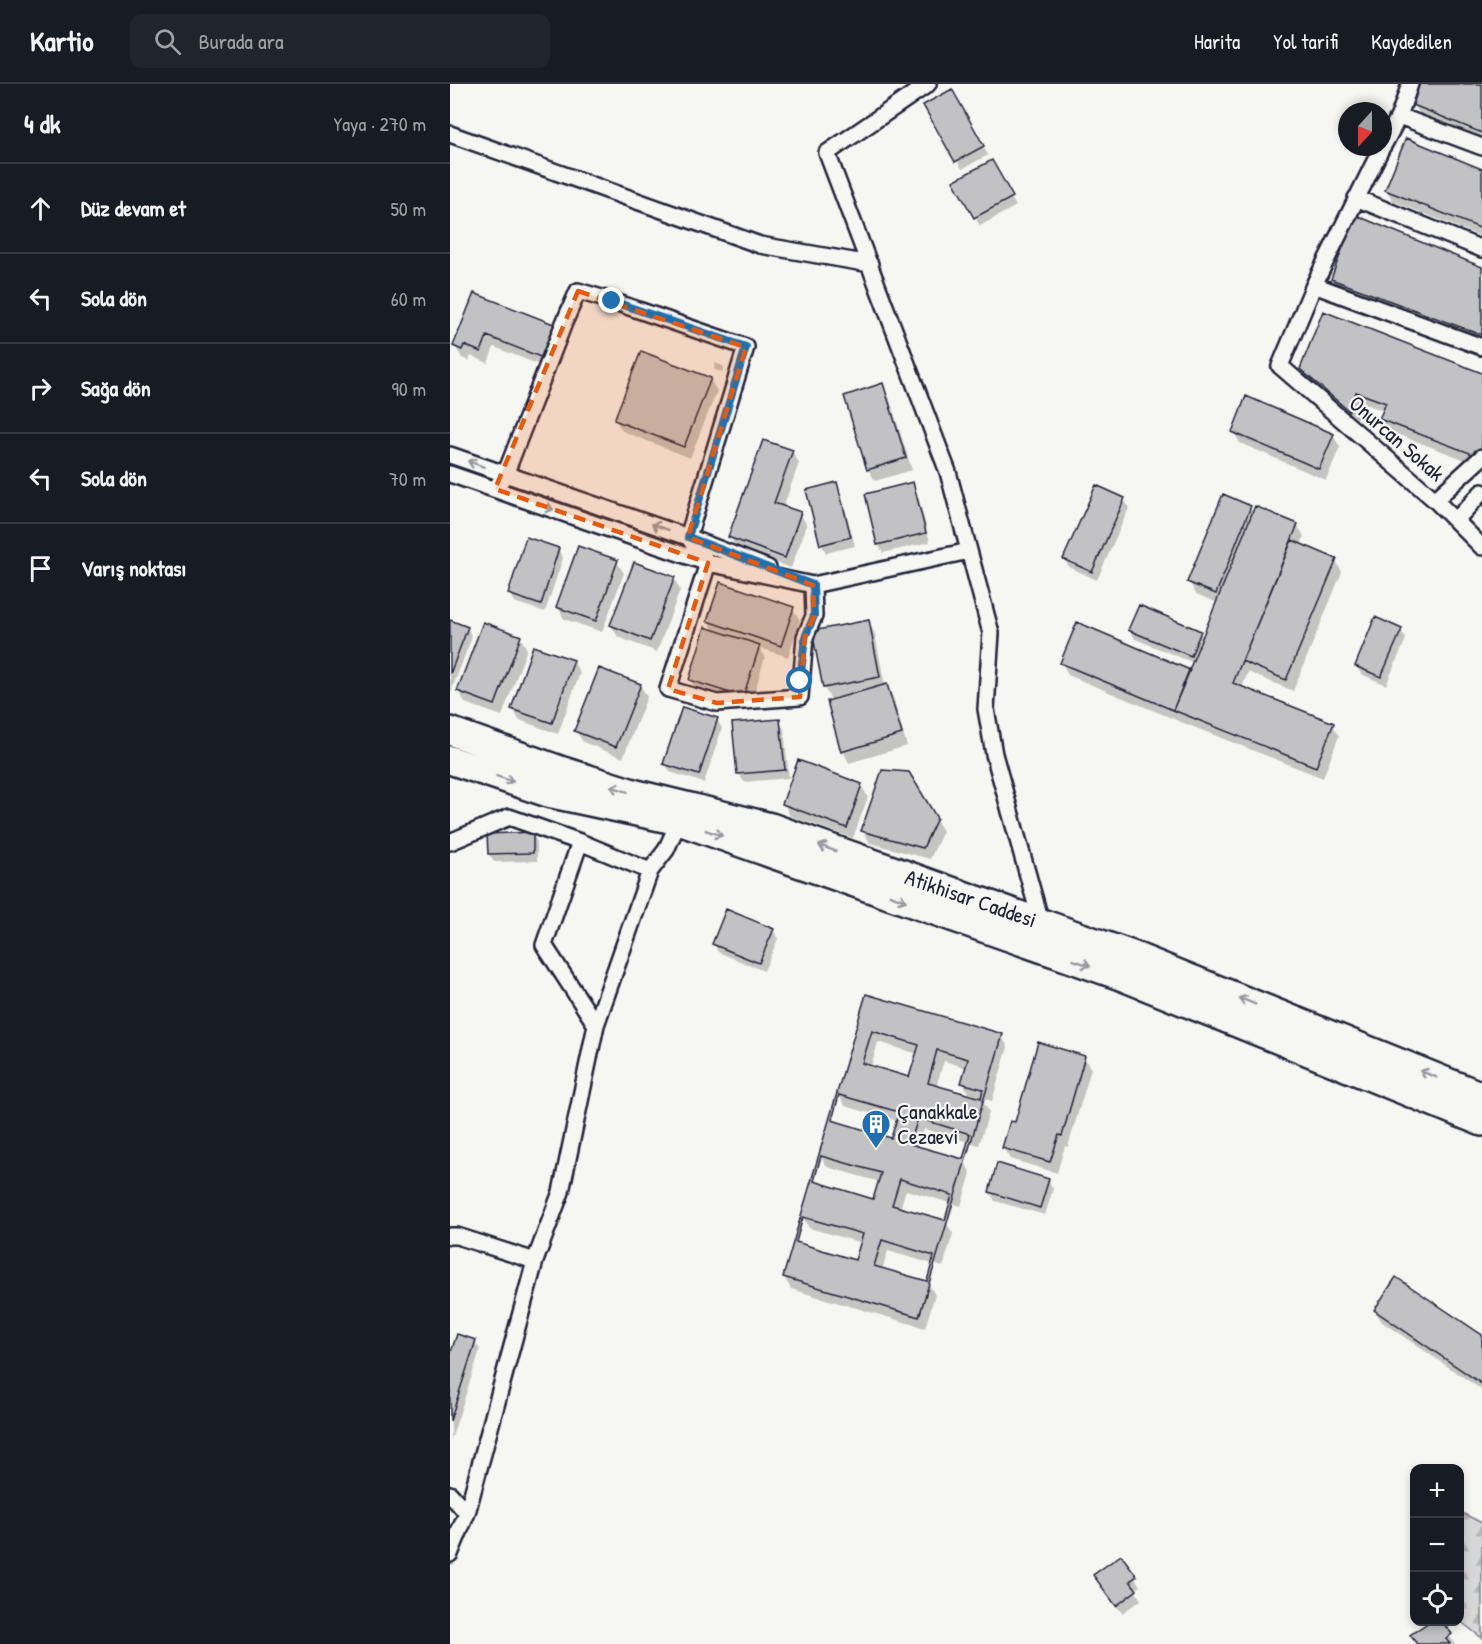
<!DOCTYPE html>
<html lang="tr">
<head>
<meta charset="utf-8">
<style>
  body { margin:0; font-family:"Patrick Hand",sans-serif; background:#20242c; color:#f1f3f6 }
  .controls { position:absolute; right:18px; bottom:18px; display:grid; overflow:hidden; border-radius:12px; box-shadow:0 3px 9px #0003 }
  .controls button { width:54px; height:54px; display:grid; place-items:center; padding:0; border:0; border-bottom:2px solid #363941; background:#171b24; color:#f1f3f6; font:30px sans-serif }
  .compass { position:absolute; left:888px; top:18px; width:54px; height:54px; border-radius:50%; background:#171b24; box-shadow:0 3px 9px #0003; rotate:201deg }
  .stop { position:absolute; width:18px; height:18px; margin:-14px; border:4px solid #1f6fb2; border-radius:50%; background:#fff }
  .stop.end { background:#1f6fb2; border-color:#fff; box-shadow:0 2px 6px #0008 }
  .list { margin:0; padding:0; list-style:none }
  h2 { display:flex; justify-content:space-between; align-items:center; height:78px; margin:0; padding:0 24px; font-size:26px }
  h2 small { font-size:20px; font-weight:400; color:#9ea1a6 }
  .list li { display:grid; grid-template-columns:39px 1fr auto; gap:18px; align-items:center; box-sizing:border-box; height:90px; padding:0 24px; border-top:2px solid #363941 }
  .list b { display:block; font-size:22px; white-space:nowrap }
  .list em { font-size:20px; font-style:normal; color:#9ea1a6 }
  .icon { flex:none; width:33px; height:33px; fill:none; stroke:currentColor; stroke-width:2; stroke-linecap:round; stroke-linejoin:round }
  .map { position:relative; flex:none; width:1032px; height:1560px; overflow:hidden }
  header { display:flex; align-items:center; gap:36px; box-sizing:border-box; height:84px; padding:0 30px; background:#171b24; border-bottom:2px solid #363941 }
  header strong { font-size:28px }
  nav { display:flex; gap:33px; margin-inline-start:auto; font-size:21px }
  .search { width:420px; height:54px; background:#20242c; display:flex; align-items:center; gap:15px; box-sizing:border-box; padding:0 21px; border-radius:12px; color:#9ea1a6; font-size:22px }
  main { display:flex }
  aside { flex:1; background:#171b24 }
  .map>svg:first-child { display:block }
  .forest { fill:url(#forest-firs); stroke:#7c7c89; stroke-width:1.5 }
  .shadow { fill:#0003; fill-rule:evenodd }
  .building { fill:#c2c2c4; stroke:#22223b; stroke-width:1.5; fill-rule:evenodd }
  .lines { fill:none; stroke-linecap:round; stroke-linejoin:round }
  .street-casing { stroke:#22223b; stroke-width:20 }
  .highway-casing { stroke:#22223b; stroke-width:32 }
  .street { stroke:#f6f6f2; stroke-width:15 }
  .highway { stroke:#f6f6f2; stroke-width:27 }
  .oneway { stroke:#9797a0 }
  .route { stroke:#1f6fb2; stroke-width:8 }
  .marked { fill:#e8590c; fill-opacity:0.2; stroke:#e8590c; stroke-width:4.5; stroke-dasharray:12 8; stroke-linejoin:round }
  .labels { text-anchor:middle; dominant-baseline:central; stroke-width:4.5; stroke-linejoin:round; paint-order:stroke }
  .street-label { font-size:22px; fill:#22223b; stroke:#f6f6f2 }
  .poi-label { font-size:22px; fill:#22223b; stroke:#f6f6f2; text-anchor:start }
</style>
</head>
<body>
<header>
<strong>Kartio</strong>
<div class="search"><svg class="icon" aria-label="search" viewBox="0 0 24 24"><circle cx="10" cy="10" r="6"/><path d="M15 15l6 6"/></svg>Burada ara</div>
<nav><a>Harita</a><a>Yol tarifi</a><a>Kaydedilen</a></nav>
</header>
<main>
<aside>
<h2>4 dk<small>Yaya · 270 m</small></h2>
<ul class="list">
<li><svg class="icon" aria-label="ahead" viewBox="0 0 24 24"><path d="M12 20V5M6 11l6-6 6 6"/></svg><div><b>Düz devam et</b></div><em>50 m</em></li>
<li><svg class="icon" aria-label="left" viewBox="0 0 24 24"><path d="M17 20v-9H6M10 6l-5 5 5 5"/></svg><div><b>Sola dön</b></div><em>60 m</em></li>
<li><svg class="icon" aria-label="right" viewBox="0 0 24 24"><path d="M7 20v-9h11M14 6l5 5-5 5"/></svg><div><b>Sağa dön</b></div><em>90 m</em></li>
<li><svg class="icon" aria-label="left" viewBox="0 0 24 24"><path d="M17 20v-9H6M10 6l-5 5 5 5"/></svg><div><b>Sola dön</b></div><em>70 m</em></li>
<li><svg class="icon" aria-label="arrive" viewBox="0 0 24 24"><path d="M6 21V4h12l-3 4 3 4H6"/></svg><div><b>Varış noktası</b></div></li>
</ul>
</aside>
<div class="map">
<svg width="1032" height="1560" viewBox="0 0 1032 1560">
  <defs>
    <pattern id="forest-firs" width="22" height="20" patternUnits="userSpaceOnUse" patternTransform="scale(1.5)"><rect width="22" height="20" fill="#d7d7d7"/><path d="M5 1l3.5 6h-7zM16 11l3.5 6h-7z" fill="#b8b8b9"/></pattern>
  </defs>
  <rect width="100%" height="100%" fill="#f6f6f2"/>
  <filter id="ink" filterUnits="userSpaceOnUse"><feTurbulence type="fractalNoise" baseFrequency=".0167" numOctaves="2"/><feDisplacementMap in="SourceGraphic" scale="12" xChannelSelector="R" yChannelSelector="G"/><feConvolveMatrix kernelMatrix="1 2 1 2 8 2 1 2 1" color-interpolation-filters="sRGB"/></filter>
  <g filter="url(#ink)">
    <!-- forest -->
    <path class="forest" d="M1010,1428L1032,1439V1554L1010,1537Z"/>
    <!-- shadow -->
    <path class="shadow" d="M971,0H1032V57L971,32L964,21Z
      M501,7L538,71L512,85L475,21Z
      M541,78L566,122L530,142L505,98Z
      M1032,87V153L943,117L936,105Z
      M1032,185V260L889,207L882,195Z
      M25,211L105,242L100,285L44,263L38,279L21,272L19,277L12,274L5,262Z
      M265,279L273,282L274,284L272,288L265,286L264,284Z
      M852,285L1032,290V382L938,347L931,335L934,327L913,319L906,337L859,297Z
      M260,295L267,307L240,374L172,347L165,335Z
      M432,301L439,313L462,386L425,397L418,385Z
      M783,347L883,351L890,363L876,396L790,359Z
      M342,367L349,379L333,424L350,430L357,441L341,484L287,465L280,453Z
      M386,400L391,409L405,462L376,469L371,460Z
      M463,400L467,408L480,458L433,469L428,460Z
      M674,415L679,424L647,496L619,483L614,475Z
      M800,423L803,429L847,441L854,452L851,461L885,476L892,488L843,607L798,588L792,604L883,641L889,652L873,694L731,638L618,591L612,579L741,588L744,579L685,555L680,546L750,548L754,555L768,519L746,510L739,498Z
      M108,465L113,474L95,528L64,518L59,509Z
      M167,478L174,489L152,548L114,535L108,523Z
      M224,494L230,506L207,568L168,553L161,541Z
      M343,525L350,536L338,573L310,564L315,573L300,624L247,607L240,596L265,548L258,537Z
      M0,538L17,544L22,553L0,610Z
      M418,538L425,550L435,602L436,601L443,613L457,662L399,679L393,667L382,617L374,604Z
      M951,546L956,555L936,601L911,590L906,582Z
      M70,553L77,565L52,632L15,619L9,607Z
      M123,577L130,589L108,650L69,636L63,625Z
      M190,601L197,613L173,674L133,658L126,647Z
      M267,636L272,644L254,699L220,688L215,679Z
      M329,636L334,645L339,694L294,698L289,690L284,640Z
      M458,689L493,747L480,775L420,759L413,747Z
      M411,701L418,713L403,754L340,732L334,720Z
      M82,749L87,758V777L44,778L39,770Z
      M323,846L328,855L314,887L268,868L264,860Z
      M417,912L551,951L558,963L542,1017L531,1014L539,1028L529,1061L474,1045L468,1064L514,1077L521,1089L511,1122L456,1106L450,1125L496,1138L503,1150L493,1183L438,1167L432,1186L478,1199L485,1211L475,1244L341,1205L334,1193L406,1178L412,1159L359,1144L352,1132L424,1117L430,1098L377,1083L370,1071L442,1056L448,1037L395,1022L388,1010ZM428,958L468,970L460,995L421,983ZM494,977L517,984L513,999L521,1013L486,1003Z
      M634,973L641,985L618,1063L615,1062L607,1089L560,1075L553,1064L566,1040Z
      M598,1096L603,1105L595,1131L545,1117L540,1108Z
      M925,1227L1032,1253V1306L932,1238Z
      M25,1258L30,1266L1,1356L0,1276Z
      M685,1493L690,1502L685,1506L691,1516L672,1529L650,1500Z
      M981,1538H990L1005,1560H967L962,1552Z"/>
    <!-- building -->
    <path class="building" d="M969,0H1032V49L963,21Z
      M502,5L534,62L505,78L473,21Z
      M956,54L1032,85V145L935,106Z
      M542,76L563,113L524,134L503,97Z
      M905,131L1032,183V251L881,195Z
      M24,209L106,241L93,274L37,252L31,268L14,261L12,266L3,262Z
      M873,227L1032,289V365L1025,371L929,335L936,319L906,308L899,327L850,285Z
      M191,267L261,294L234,363L164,336Z
      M433,299L456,374L417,386L394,312Z
      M796,312L884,350L869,385L782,348Z
      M313,356L343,366L324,419L351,428L335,474L278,453Z
      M387,398L401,453L370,461L356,406Z
      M463,398L476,449L427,461L415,410Z
      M646,401L675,414L642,488L613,475Z
      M773,410L801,422L766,510L737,498Z
      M805,422L848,440L783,599L884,639L866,683L723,626Z
      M76,453L109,464L91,521L58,510Z
      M842,456L887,475L836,596L792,577Z
      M128,462L168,476L146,537L106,523Z
      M184,478L225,493L200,557L160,541Z
      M270,498L344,523L331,562L257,537Z
      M689,521L751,547L741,572L678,546Z
      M925,533L952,545L931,593L905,582Z
      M0,536L18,543L0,590Z
      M419,536L430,593L373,604L362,547Z
      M33,538L71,552L45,621L7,607Z
      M627,538L740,586L723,626L610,579Z
      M255,543L310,561L293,613L239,596Z
      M83,562L124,576L102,639L61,625Z
      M149,584L191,600L166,663L124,647Z
      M437,600L452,650L391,668L377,617Z
      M232,623L268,634L249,691L213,680Z
      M330,635L335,686L287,690L282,639Z
      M348,676L412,700L397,744L332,720Z
      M432,686L459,688L487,734L473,764L411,747Z
      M83,748V769L38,770L37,750Z
      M276,825L324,845L309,879L262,860Z
      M416,910L553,950L469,1233L333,1193ZM422,947L469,961L459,993L412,979ZM487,966L518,975L511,999L533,1005L531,1014L478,999ZM389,1011L449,1028L441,1054L382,1036ZM468,1034L520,1050L513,1075L460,1060ZM371,1072L431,1089L423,1115L364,1097ZM450,1095L502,1111L495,1136L442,1121ZM353,1133L413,1150L405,1176L346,1158ZM432,1156L484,1172L477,1197L424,1182Z
      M588,958L635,972L612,1052L609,1051L600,1078L552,1064L560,1037L565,1038Z
      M547,1079L599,1095L590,1124L539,1108Z
      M946,1193L1032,1251V1300L924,1226Z
      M7,1250L26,1256L0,1337V1271Z
      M671,1471L687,1492L680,1497L687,1506L666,1522L643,1491Z
      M979,1538H992L1002,1550L996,1555L1000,1560H967L960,1551Z"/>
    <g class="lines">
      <!-- street casing -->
      <g class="street-casing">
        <path id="street" d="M478,0L377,69L498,388L541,549L536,625L544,670L591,838
          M949,32L1032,63
          M0,50L310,161L420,180
          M933,62L949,32L960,0
          M932,63L864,201L830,282L985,416L1032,463
          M906,114L1032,165
          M864,201L1032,263
          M0,371L238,453L318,484
          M0,390L258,479L363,501L519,467
          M45,405L55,391L114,239L128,207L162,217L296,263L238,453L258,479L218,605L267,619L350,613L355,553L364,532L363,501
          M985,416L1032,373
          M1006,436L1032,408
          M0,758L59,733L130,758
          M146,941L94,861L130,758L200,787L216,766L229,737
          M0,1152H7L85,1177
          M0,1410L17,1429
          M0,1470L17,1429L85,1177L111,1108L146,941L200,787"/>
      </g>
      <!-- highway casing -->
      <g class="highway-casing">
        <path id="highway" d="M0,647L113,687L183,709L321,743L682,871L1032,1012
          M0,676L98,709L229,737L308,765L673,893L1032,1038"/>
      </g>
      <!-- street -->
      <use href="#street" class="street"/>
      <!-- highway -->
      <use href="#highway" class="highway"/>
    </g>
    <!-- one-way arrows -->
    <defs><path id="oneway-shaft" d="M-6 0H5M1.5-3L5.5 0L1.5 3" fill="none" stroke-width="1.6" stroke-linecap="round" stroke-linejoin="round" transform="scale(1.5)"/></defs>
    <g class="oneway">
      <use href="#oneway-shaft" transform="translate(26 380) rotate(-160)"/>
      <use href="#oneway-shaft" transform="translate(95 423) rotate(19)"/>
      <use href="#oneway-shaft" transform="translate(210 443) rotate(-161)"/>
      <use href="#oneway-shaft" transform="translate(55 695) rotate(19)"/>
      <use href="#oneway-shaft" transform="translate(169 705) rotate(-162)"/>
      <use href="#oneway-shaft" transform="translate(264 749) rotate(19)"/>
      <use href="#oneway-shaft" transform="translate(377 764) rotate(-160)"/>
      <use href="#oneway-shaft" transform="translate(448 814) rotate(20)"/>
      <use href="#oneway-shaft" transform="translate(632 879) rotate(19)"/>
      <use href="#oneway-shaft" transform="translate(797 917) rotate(-158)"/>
      <use href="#oneway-shaft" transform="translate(978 990) rotate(-158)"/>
    </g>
  </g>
  <g class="lines" filter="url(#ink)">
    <!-- route -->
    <path class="route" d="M162,217L296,263L238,453L363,501L364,532L355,553L350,597"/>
  </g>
  <!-- marked area -->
  <path class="marked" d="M128,207L296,263L238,453L363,501L364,532L355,553L350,613L267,619L218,605L258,479L45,405Z"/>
  <!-- icons -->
  <defs>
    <g id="building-pin" transform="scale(1.5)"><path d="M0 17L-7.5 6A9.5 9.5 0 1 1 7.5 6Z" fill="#1f6fb2" stroke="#f6f6f2"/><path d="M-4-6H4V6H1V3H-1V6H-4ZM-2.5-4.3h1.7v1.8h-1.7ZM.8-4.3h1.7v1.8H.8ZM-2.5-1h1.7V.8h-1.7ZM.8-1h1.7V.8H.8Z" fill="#fff"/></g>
  </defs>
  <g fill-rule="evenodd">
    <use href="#building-pin" x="426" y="1040"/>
  </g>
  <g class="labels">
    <!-- street labels -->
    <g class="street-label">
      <text transform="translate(947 354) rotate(41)">Onurcan Sokak</text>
      <text transform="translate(521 814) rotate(19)">Atikhisar Caddesi</text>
    </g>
    <!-- poi labels -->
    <g class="poi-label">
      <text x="447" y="1027">Çanakkale<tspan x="447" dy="25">Cezaevi</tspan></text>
    </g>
  </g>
</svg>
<div class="controls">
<button>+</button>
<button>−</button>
<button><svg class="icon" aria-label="locate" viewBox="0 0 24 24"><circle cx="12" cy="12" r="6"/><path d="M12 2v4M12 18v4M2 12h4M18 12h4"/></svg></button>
</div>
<svg class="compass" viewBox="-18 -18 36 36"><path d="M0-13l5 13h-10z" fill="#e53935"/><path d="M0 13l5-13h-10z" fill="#9ea1a6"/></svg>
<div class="stop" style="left:350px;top:597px"></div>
<div class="stop end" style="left:162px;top:217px"></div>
</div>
</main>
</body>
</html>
